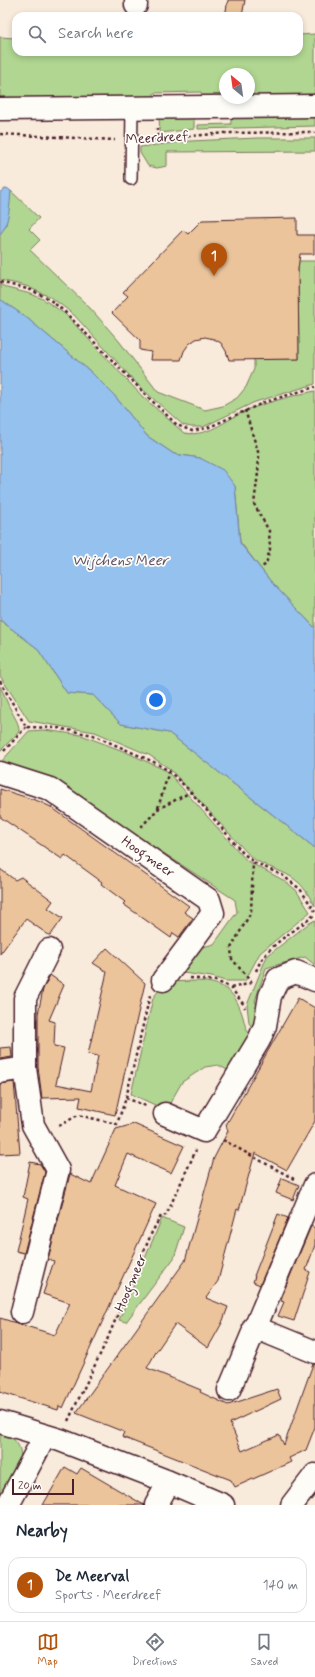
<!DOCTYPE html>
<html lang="en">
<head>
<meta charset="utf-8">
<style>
  body { margin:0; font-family:Mynerve,sans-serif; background:#f2f2f3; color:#1f2937 }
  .compass { position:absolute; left:219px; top:68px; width:36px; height:36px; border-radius:50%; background:#fff; box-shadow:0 2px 6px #0003; rotate:331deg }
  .scale { position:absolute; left:12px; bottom:10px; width:62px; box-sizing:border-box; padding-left:4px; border:2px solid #4a1f2b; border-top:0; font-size:11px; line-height:14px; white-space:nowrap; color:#4a1f2b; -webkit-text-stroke:3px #fdfcf7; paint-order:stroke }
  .you { position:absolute; left:156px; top:700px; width:14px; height:14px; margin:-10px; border:3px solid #fff; border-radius:50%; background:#1a73e8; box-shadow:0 0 0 6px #1a73e833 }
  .badge { display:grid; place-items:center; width:26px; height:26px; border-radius:50%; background:#b45309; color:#fff; font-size:13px; font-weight:700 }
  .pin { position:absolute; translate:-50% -33px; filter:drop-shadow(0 1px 2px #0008) }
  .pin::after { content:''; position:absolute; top:21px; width:14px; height:12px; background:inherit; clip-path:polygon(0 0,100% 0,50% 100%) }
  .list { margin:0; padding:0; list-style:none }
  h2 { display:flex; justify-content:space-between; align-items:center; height:52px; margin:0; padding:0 16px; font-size:17px }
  h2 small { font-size:13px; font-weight:400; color:#747a83 }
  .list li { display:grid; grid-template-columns:26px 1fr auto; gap:12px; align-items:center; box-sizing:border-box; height:56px; margin:0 8px 8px; padding:0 8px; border:1px solid #e0e1e3; border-radius:12px }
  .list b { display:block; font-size:15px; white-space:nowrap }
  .list p { margin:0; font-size:13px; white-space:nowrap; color:#747a83 }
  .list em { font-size:13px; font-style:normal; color:#747a83 }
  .icon { flex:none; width:22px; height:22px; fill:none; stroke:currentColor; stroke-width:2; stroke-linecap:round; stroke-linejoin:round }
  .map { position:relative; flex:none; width:315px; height:1505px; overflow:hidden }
  .search { position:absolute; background:#fff; box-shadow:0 2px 6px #0003; left:12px; right:12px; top:12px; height:44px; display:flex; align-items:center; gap:10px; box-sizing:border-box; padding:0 14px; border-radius:12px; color:#747a83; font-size:15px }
  .sheet { height:116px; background:#fff }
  nav { display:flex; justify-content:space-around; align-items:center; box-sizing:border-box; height:56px; border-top:1px solid #e0e1e3; background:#fff; font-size:11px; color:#747a83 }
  nav a { display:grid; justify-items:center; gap:2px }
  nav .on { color:#b45309 }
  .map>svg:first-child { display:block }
  .green { fill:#b0d691; stroke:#7d7a5e }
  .water { fill:#94c1ee; stroke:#7680a0 }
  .building { fill:#ebc49b; stroke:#4a1f2b }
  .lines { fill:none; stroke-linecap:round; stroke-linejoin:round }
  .service-casing { stroke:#4a1f2b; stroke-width:14 }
  .minor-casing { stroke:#4a1f2b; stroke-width:25 }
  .tertiary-casing { stroke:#4a1f2b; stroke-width:25 }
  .path { stroke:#4a1f2b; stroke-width:2.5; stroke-dasharray:3 3; stroke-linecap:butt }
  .service { stroke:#fdfcf7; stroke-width:11 }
  .minor { stroke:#fdfcf7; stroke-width:22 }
  .tertiary { stroke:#fdfcf7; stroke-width:22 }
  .labels { text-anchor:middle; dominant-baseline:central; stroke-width:3.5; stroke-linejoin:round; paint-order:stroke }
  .street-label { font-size:14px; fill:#4a1f2b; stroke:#fdfcf7 }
  .water-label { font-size:15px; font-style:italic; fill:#605066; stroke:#fdfcf7 }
</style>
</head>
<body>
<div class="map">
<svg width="315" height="1505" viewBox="0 0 315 1505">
  <rect width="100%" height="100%" fill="#f8ebdb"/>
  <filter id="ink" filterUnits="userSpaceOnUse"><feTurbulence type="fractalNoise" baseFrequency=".025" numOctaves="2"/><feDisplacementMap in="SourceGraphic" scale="8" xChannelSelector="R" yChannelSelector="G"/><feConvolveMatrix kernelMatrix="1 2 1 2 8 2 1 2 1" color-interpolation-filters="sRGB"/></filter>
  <g filter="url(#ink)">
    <!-- green -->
    <path class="green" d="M315,34V97L249,98V74H225V98H202L201,92L154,93V99H0V37L16,38V52H299V35Z
      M315,116V126L198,129V125L231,124V117Z
      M159,118H194V129L160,133Z
      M257,138H315V151L167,152V166L157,168L148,166L140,153V147L190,141Z
      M11,191L39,218L29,229L40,240L30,250L90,308L119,341L158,392L205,410L223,406L237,398L246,387L254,369V359H299L298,261H315V384L255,402L203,427H191L183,425L140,387L74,315L60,304L50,297L26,286L0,280V234L6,225Z
      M0,284L7,288L31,294L43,299L65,314L143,397L184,433C211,438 229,416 252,408C273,401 294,395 315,391V628L272,583L240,542L235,486L200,458L174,454L147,436L114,395L91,372L27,318L0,299Z
      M0,620L37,648L67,693L93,695L121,724L169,733L315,848V906C310,898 305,888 298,882C285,870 265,868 251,857L170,769L149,755L95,732L29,721L0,676Z
      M0,686C5,695 7,704 12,712C16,720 19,723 19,732L0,751Z
      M44,730L81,735L126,752L167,771L247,861L285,881L296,890L310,912L260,953L245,981H225L212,977L183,973L184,969L199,948L214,944L237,912L235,900L110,818L0,763L29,731Z
      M315,920V965L305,957L266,968L255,1001L261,1013L254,1031L249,1023L247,1005L267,956L308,924Z
      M198,981C222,983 234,989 242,1014C246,1026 244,1028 253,1039L231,1072L218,1065L205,1067L182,1082L166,1110L131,1094L153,998L165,982Z
      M162,1218L184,1227L174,1258L126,1322L119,1320Z
      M0,1432C39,1446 13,1477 0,1502Z"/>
    <!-- water -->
    <path class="water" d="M7,188L11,191C10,203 9,226 0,234V192Z
      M0,299L27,318L91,372L114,395L147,436L174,454L200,458L223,470L235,486L240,543L272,583L315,628V848L169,733L121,724L93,695L67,693L37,648L0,620Z"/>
    <!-- building -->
    <path class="building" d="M228,0H245L242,16H225Z
      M297,218V235H314V254H300L298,269L299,359L229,360L226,351L221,343L214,339L205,337L196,339L189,344L184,351L181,360H150L151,352L140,350V340L112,313L128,296L123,292L183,230L188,234L202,220Z
      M0,789L38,801L51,807L189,906L184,912L193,918L179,937L173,933L171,938L123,904L125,902L101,884L102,882L65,855L62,859L0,817Z
      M0,869L15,880L21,877L53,901L48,908L63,918L50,936L26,919L0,954Z
      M107,948L145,983L115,1115L79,1107L81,1097L42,1098L38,1067V1014L43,989L50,975L64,985L49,1020L55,1022L54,1046L64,1048L56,1084L91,1091L98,1056L88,1054L107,972L93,963Z
      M298,998L315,1008V1121L287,1170L255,1153L239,1210L237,1209L218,1281L206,1298L228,1307L222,1323L208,1348L175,1324L156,1352L147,1368L201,1390L200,1392L228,1405L277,1389L281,1399L230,1423L242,1451L279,1435L284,1445L313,1364H315V1427L306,1450L289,1458L291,1462L235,1487L231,1480L122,1437L124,1432L76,1413L185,1261L214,1158L228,1131L226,1125Z
      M11,1047L12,1057L0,1059V1048Z
      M14,1082L20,1153L0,1154V1084Z
      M134,1124L184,1146L171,1173L128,1154L115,1185L156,1204L63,1408L59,1406L58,1410L0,1392V1318L55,1335L70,1303L43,1294L54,1261L48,1259L70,1174L91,1184L116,1129Z
      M30,1162L40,1164L45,1172L24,1253L16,1251L28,1199L23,1197Z
      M282,1178L299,1185L293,1200L276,1193Z
      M278,1214L288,1218L260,1285L253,1282L255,1276H254Z
      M311,1226L315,1228V1245L306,1270L310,1272L294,1321L278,1316L284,1302L281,1301L283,1293Z
      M65,1467L77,1474L81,1468L144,1505H43Z"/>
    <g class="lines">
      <!-- service casing -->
      <g class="service-casing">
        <path id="service" d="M131,179L132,109"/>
      </g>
      <!-- minor casing -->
      <g class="minor-casing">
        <path id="minor" d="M136,5V0
          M0,773L50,789L209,900L213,913L163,980
          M0,1072L25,1068
          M165,1114L204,1131L259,1040L265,1026L270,996L278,979L296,972L315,980
          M22,1312L58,1170L33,1125L25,1068V998L49,950
          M254,1327L315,1352
          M229,1390L315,1185
          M0,1422L60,1440L169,1482L223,1505
          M8,1505L45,1436
          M156,1505L169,1482
          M292,1505L315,1475"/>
      </g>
      <!-- tertiary casing -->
      <g class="tertiary-casing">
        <path id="tertiary" d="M0,109L315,106"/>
      </g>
      <!-- path -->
      <path class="path" d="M157,128L158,139
        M0,134L115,140
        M146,140L225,133L315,132
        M0,282L31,290L49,299L65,312L147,396L177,425L192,431L207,428L265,402L315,387
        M245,410L259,455L258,473L254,504L269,531L270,549L266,564L261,568
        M0,681L26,727L57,728L93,735L156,763L169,771L191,792L242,852L253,862L282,875L300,889L315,911
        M4,751L26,727
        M158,808L169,771
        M141,827L158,809L191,792
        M256,971C266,944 295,932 315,914
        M190,978L216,981L231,988L244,1005L245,1008
        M252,983L232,959L231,948L251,912L253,862
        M231,988L252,983
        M126,1098L146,1106
        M59,1126L78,1115L117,1124L126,1098L150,995
        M223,1140L294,1179
        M68,1421L107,1340L152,1232L161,1216L166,1215L196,1150"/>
      <!-- service -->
      <use href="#service" class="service"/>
      <!-- minor -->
      <use href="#minor" class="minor"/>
      <!-- tertiary -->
      <use href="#tertiary" class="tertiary"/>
    </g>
  </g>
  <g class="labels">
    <!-- street labels -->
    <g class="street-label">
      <text transform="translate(157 138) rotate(-3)">Meerdreef</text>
      <text transform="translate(148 857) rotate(35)">Hoogmeer</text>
      <text transform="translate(131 1283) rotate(-67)">Hoogmeer</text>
    </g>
    <!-- water labels -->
    <g class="water-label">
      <text x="120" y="561">Wijchens Meer</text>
    </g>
  </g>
</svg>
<svg class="compass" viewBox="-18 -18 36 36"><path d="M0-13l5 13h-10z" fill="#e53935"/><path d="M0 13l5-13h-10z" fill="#747a83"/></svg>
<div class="scale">20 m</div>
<div class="you"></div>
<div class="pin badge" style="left:214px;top:276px">1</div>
<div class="search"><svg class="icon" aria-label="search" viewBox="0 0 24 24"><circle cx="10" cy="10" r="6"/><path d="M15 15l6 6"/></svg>Search here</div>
</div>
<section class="sheet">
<h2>Nearby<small></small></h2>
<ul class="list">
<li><span class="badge">1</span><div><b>De Meerval</b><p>Sports · Meerdreef</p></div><em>140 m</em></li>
</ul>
</section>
<nav>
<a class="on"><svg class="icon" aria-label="map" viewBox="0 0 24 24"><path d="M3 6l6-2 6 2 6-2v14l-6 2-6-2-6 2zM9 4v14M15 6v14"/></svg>Map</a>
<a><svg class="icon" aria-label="directions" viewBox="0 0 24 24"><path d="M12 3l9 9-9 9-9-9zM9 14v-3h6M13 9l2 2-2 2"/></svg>Directions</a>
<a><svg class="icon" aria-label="saved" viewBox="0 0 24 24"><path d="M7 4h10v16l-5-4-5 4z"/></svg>Saved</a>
</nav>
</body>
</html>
